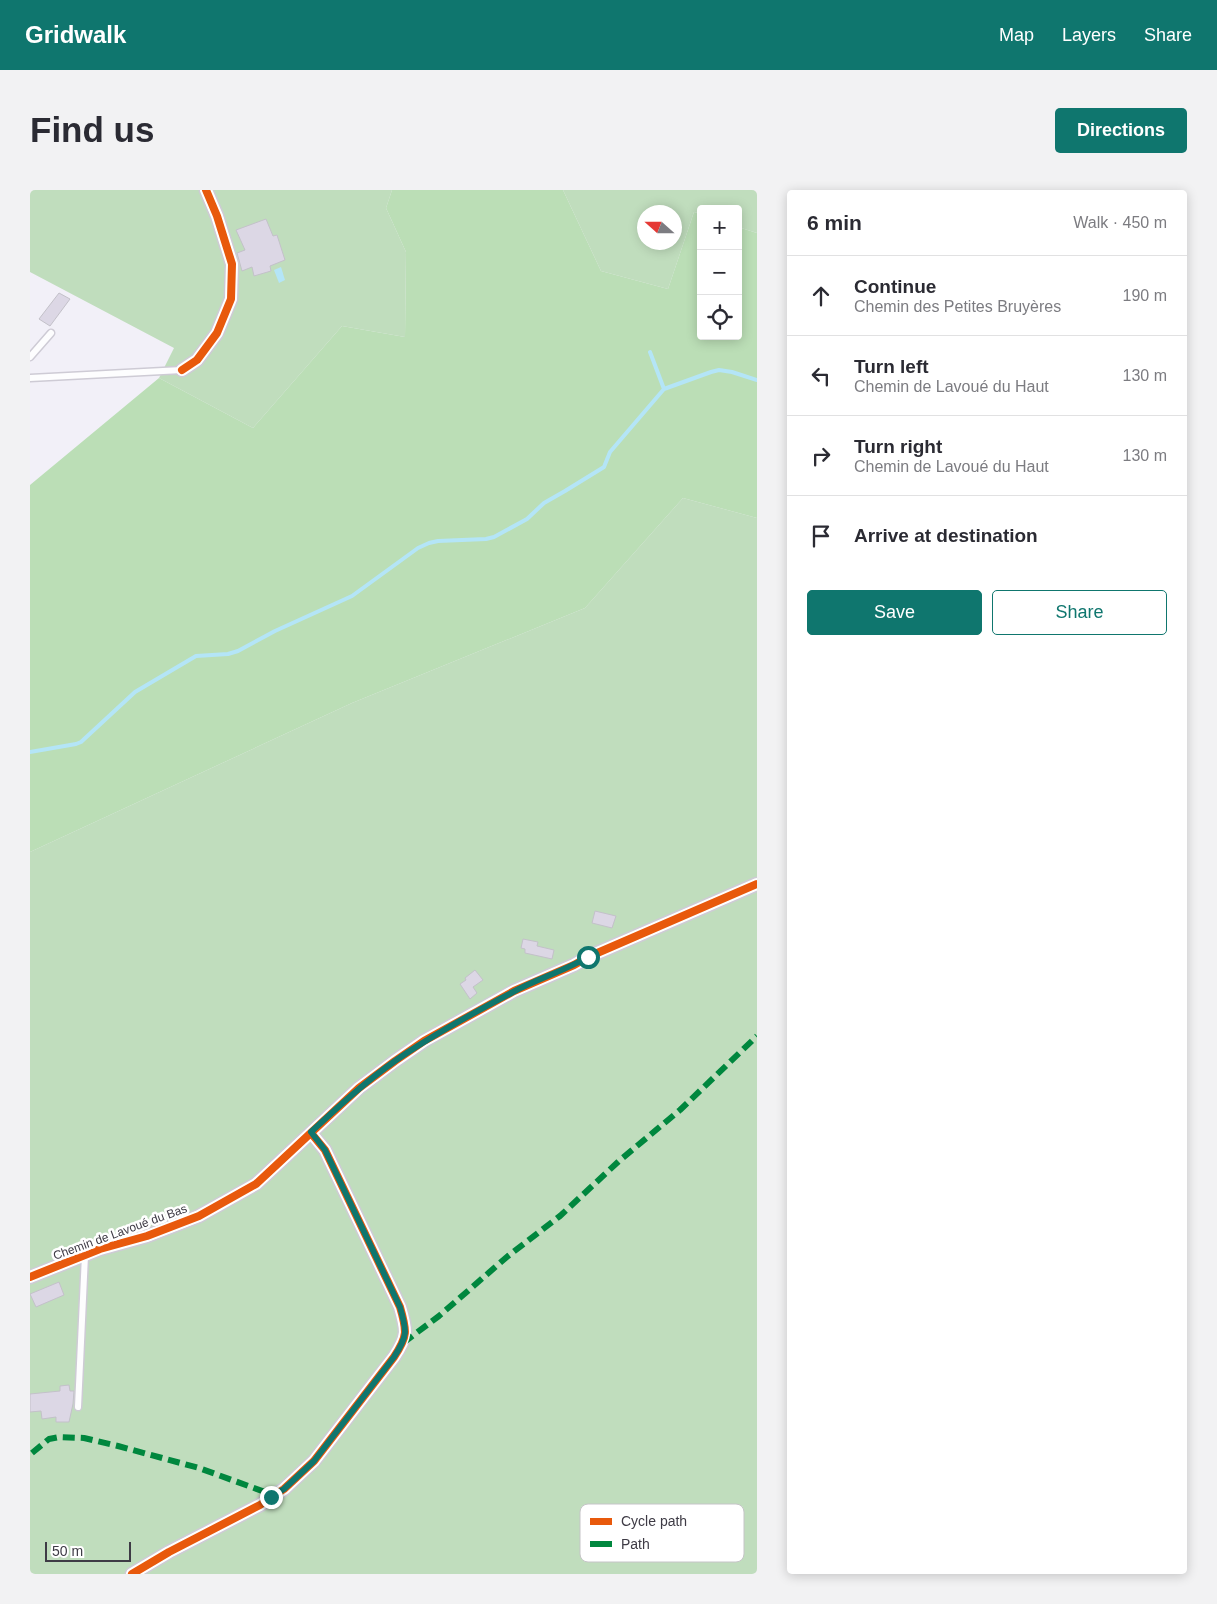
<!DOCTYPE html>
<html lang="en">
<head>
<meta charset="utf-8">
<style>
  body { margin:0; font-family:Helvetica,sans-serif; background:#f2f2f3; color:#2b2b33 }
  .controls { position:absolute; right:15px; top:15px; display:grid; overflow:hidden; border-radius:5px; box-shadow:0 2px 12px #0003 }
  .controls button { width:45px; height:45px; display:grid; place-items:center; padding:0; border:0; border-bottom:1px solid #e1e1e2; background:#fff; color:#2b2b33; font:25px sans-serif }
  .compass { position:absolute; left:607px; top:15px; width:45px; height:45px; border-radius:50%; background:#fff; box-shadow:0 2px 12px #0003; rotate:291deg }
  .scale { position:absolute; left:15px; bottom:12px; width:86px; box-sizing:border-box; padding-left:5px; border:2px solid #3e3b45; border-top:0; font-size:14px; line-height:18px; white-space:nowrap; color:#3e3b45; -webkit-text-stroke:4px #fff; paint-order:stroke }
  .stop { position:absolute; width:15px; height:15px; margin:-11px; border:4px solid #0f766e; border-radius:50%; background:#fff }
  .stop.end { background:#0f766e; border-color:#fff; box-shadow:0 1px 5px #0008 }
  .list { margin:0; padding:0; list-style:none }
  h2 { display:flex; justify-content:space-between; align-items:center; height:65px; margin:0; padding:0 20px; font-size:21px }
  h2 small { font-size:16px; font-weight:400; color:#7c7c81 }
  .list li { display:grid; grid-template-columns:32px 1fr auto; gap:15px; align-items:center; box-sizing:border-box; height:80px; padding:0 20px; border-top:1px solid #e1e1e2 }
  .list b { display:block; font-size:19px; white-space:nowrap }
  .list p { margin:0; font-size:16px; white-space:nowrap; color:#7c7c81 }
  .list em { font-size:16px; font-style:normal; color:#7c7c81 }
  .actions { display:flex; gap:10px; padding:15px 20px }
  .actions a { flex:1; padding:11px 0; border:1px solid #0f766e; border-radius:5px; text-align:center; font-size:18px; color:#0f766e }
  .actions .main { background:#0f766e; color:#fff }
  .icon { flex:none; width:28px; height:28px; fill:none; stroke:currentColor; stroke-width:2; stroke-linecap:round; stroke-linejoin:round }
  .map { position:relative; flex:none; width:727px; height:1384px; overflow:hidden; border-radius:5px }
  header { display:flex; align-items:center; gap:30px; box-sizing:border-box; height:70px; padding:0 25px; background:#0f766e; color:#fff }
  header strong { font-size:24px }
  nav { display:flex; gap:28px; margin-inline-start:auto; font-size:18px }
  .intro { display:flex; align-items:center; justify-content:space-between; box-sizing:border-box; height:120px; padding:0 30px }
  h1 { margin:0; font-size:35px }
  .button { padding:12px 22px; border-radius:5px; background:#0f766e; color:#fff; font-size:18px; font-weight:700 }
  main { display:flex; gap:30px; padding:0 30px }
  aside { flex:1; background:#fff; border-radius:5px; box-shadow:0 2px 12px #0003 }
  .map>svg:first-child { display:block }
  .green { fill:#c0ddbd; fill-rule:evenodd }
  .forest { fill:#bbdeb6 }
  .water { fill:#b4e5f7 }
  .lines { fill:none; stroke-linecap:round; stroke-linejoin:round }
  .stream { stroke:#b4e5f7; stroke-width:4 }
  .building { fill:#dcd7e5; stroke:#c3c1c9 }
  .service-casing { stroke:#cecbd5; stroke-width:9 }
  .minor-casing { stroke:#cecbd5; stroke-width:15 }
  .service { stroke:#fdfdfe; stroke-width:6 }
  .minor { stroke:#fdfdfe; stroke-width:12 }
  .quiet { stroke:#00873e; stroke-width:6; stroke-dasharray:12 6; stroke-linecap:butt }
  .cycleway-casing { stroke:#fff; stroke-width:11 }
  .cycleway { stroke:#e8590c; stroke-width:8 }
  .route { stroke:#0f766e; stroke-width:6 }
  .labels { text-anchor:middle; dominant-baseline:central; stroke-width:5; stroke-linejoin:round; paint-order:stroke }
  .street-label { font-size:12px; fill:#3e3b45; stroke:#fff }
  .key { fill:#fff; stroke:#c5c4c7; stroke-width:1 }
  .key-label { font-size:14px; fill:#3e3b45 }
</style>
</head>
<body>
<header>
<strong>Gridwalk</strong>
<nav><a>Map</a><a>Layers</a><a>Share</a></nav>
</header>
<div class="intro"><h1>Find us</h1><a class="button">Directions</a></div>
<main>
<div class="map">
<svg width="727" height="1384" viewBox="0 0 727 1384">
  <rect width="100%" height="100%" fill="#f2f0f8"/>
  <!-- green -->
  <path class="green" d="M0,0H362L356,18L376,62L375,147L312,136L223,238L129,188L144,158L0,82Z
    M533,0H727V43L708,37V19H671V24L664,22L638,99L571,81ZM614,22H644V52H614Z
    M653,308L727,328V1384H0V662L322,513L555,418Z"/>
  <!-- forest -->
  <path class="forest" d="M362,0H533L571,81L638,99L664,22L671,24V146H708V37L727,43V328L653,308L555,418L322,513L0,662V295L129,188L223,238L312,136L375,147L376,62L356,18Z"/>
  <!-- water -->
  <path class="water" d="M251,77L255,90L249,93L244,80Z"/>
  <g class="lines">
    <!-- stream -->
    <path class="stream" d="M620,162L634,199
      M0,562L46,554L51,552L105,502L166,466L198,464L208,461L245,441L322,406L388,358L399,353L408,351L456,349L464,347L497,329L514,313L535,301L574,277L580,262L634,199L681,182L689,180L702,182L727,190"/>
  </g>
  <!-- building -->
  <path class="building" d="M236,29L243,46L247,45L255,70L240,76L241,81L224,86L222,77L212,81L207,63L215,60L206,40Z
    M29,103L40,109L20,136L9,129Z
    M565,721L586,726L582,738L562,733Z
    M493,749L508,752L507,756L524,760L522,769L495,763V759L491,758Z
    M445,780L453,790L443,797L447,803L440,809L430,794L436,790L435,788Z
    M29,1092L34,1105L6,1117L0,1104Z
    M39,1195L40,1201H44L43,1214L39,1232H26V1227L12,1229L11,1221L0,1222V1204L30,1201V1196Z"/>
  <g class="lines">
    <!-- service casing -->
    <g class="service-casing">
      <path id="service" d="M0,167L21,143
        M0,188L152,180
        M48,1217L55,1065"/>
    </g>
    <!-- minor casing -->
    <g class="minor-casing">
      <path id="minor" d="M152,180L167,170L187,143L201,109L202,74L187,26L176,0
        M0,1087L70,1059L117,1046L169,1026L226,994L329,898L365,871L394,851L484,801L544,775L558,767L727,694
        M102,1384L139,1362L230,1315L254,1299L284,1271L364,1167C378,1146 377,1141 370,1117L295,960L281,943"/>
    </g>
    <!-- service -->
    <use href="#service" class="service"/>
    <!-- minor -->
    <use href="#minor" class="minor"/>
    <!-- quiet -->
    <path class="quiet" d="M373,1153L409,1126L478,1066L530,1026L589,971L650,920L727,846
      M2,1263L19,1249L29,1247L54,1248L88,1256L169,1278L235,1302L241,1307"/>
    <!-- cycleway casing -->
    <g class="cycleway-casing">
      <path id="cycleway" d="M152,180L167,170L187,143L201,109L202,74L187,26L176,0
        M0,1087L70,1059L117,1046L169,1026L226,994L329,898L365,871L394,851L484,801L544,775L558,767L727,694
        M102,1384L139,1362L230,1315L254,1299L284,1271L364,1167C378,1146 377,1141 370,1117L295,960L281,943"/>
    </g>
    <!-- cycleway -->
    <use href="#cycleway" class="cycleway"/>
  </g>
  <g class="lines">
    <!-- route -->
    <path class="route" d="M241,1307L254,1299L284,1271L364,1167C378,1146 377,1141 370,1117L295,960L281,942C308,917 335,892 365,871C402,845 443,823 483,802C507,789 534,781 558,767"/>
  </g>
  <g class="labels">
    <!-- street labels -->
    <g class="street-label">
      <text transform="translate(90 1042) rotate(-20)">Chemin de Lavoué du Bas</text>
    </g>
  </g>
  <!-- legend -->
  <rect x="550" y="1314" width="164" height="58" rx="8" class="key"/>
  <rect x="560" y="1328" width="22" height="7" fill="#e8590c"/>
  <rect x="560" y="1351" width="22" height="6" fill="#00873e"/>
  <g class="key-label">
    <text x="591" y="1336">Cycle path</text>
    <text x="591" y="1359">Path</text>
  </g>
</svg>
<div class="controls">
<button>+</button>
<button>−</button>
<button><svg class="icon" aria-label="locate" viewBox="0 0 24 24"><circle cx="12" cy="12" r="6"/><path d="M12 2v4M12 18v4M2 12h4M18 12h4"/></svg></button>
</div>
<svg class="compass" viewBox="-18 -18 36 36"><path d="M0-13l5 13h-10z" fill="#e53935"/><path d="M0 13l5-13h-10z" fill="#7c7c81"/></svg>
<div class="scale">50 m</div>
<div class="stop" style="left:558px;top:767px"></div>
<div class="stop end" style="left:241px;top:1307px"></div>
</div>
<aside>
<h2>6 min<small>Walk · 450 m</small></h2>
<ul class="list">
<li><svg class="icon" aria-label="ahead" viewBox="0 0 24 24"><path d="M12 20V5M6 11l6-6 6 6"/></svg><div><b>Continue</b><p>Chemin des Petites Bruyères</p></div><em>190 m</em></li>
<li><svg class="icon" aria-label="left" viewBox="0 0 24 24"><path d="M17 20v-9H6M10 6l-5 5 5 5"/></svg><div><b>Turn left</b><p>Chemin de Lavoué du Haut</p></div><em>130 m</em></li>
<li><svg class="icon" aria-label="right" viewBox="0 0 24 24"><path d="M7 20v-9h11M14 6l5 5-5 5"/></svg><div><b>Turn right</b><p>Chemin de Lavoué du Haut</p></div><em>130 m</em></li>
<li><svg class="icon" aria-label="arrive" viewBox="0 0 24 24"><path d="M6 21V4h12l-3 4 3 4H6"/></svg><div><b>Arrive at destination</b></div></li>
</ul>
<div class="actions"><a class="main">Save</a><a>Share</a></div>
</aside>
</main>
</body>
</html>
